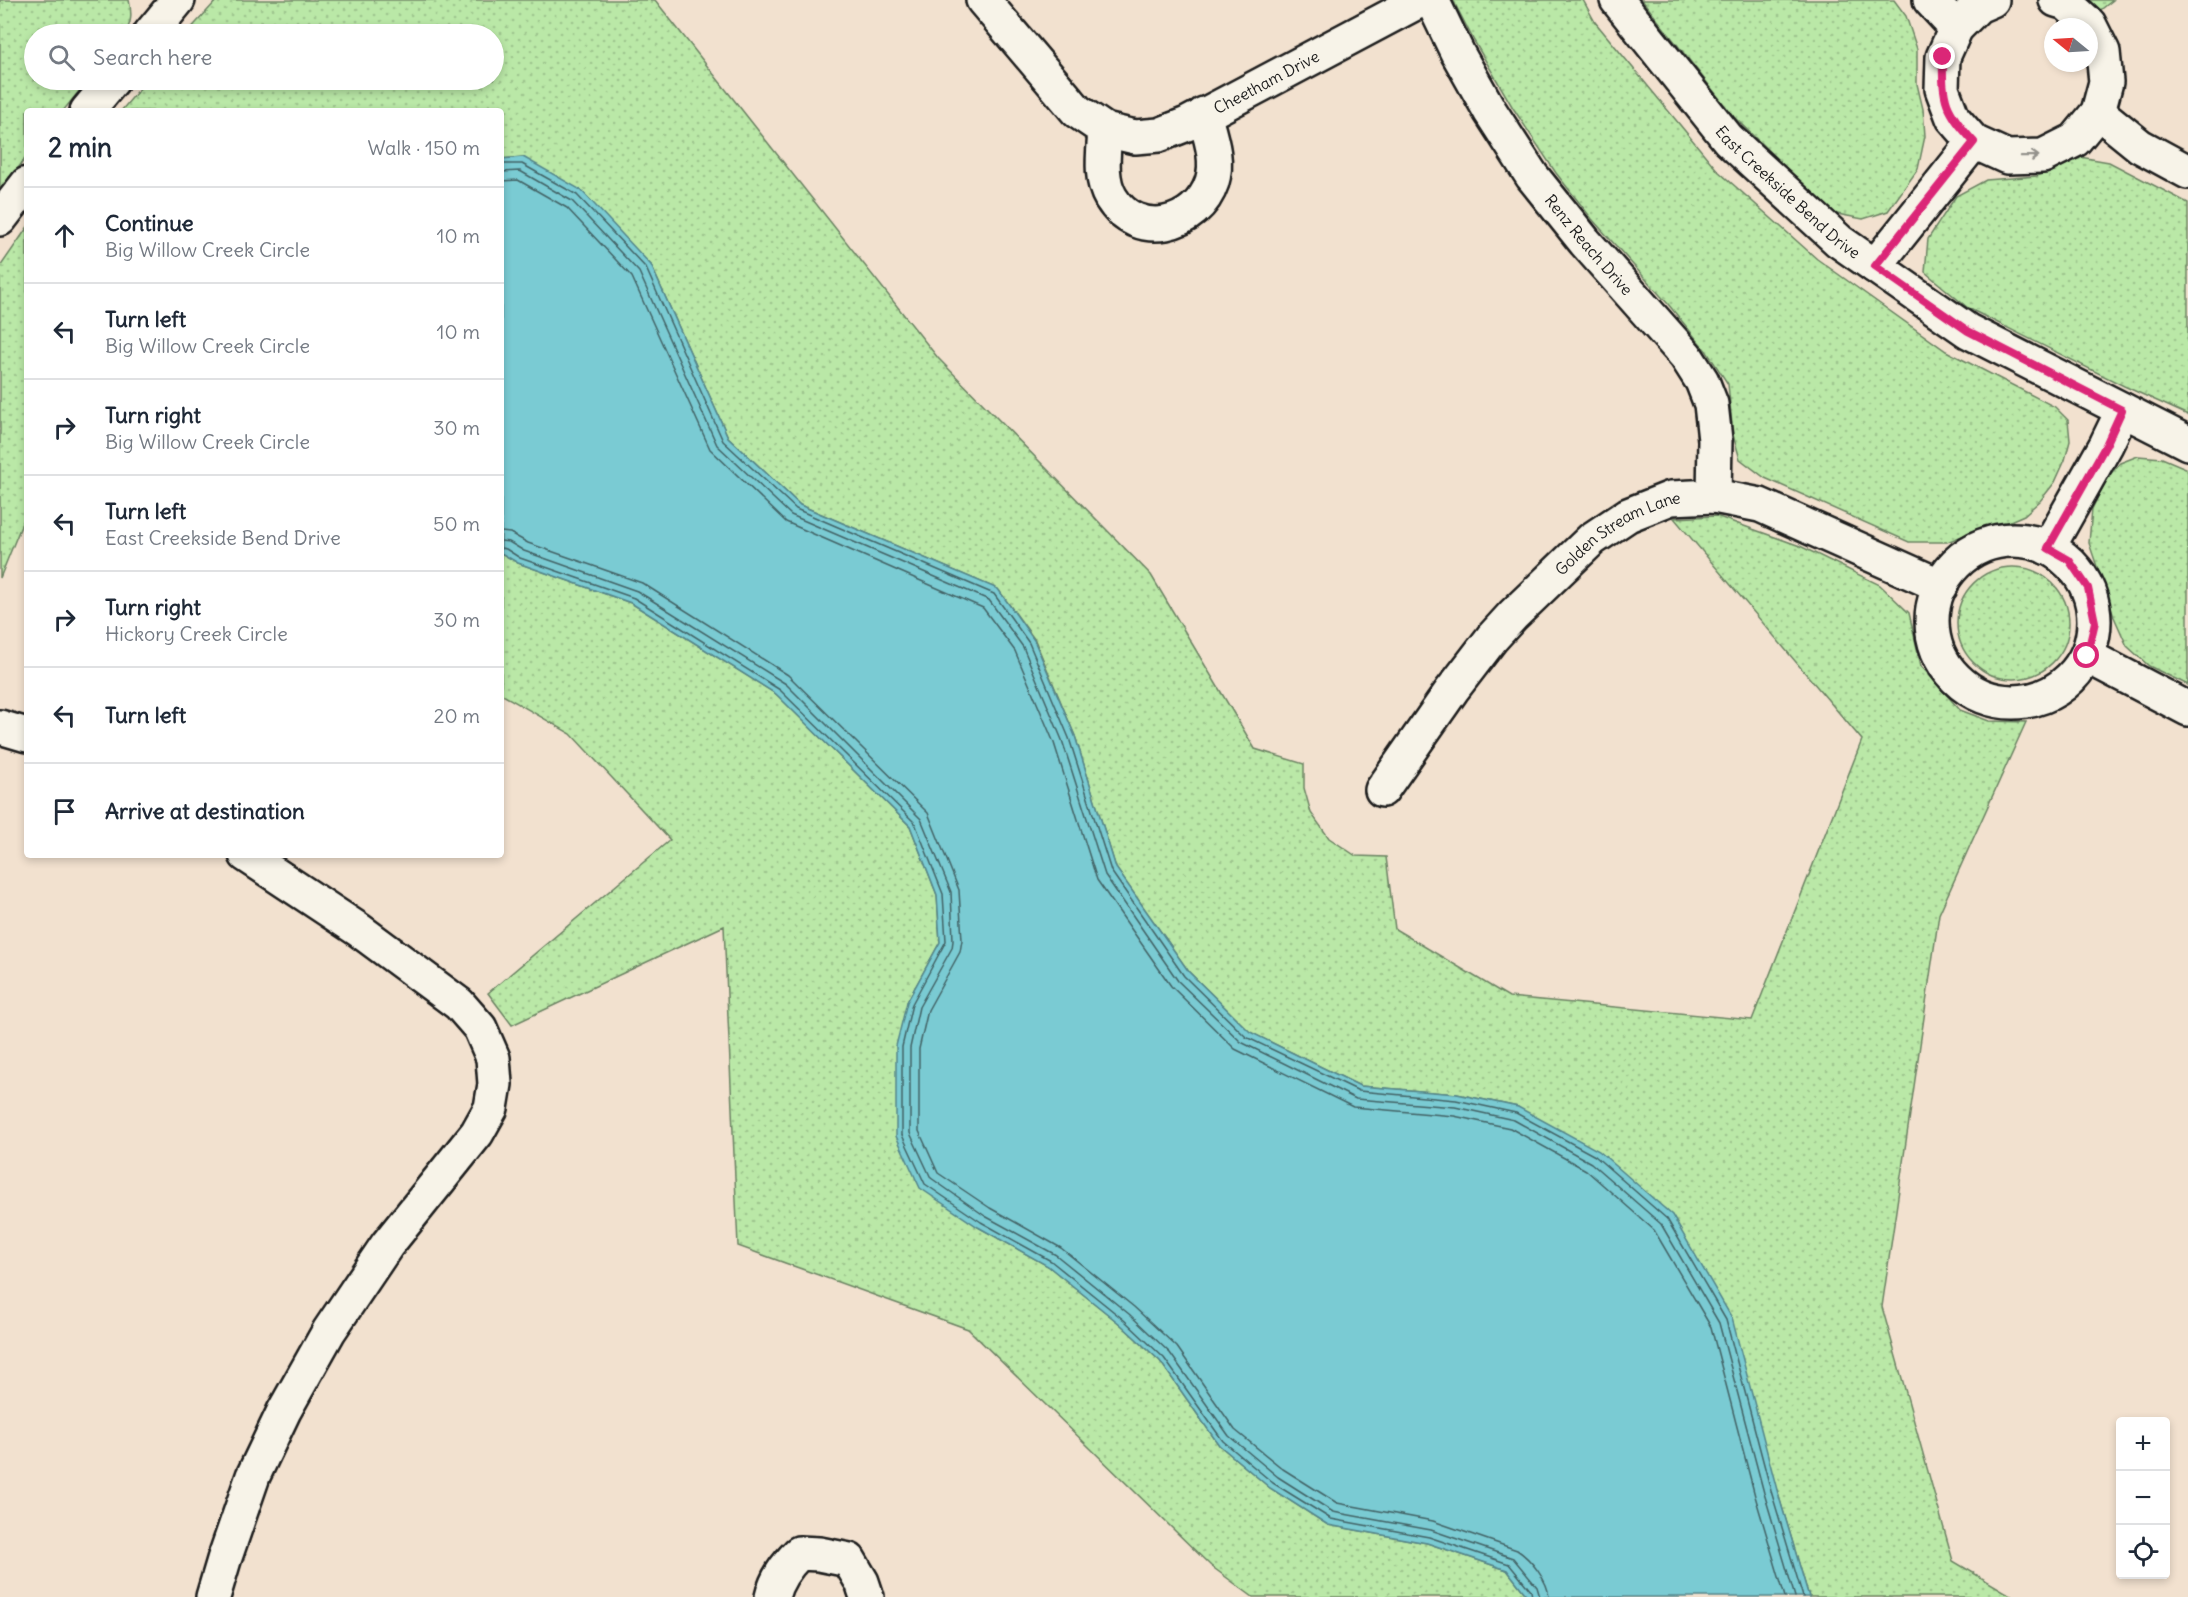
<!DOCTYPE html>
<html lang="en">
<head>
<meta charset="utf-8">
<style>
  body { margin:0; font-family:Delius,sans-serif; background:#f6f6f7; color:#1f2937 }
  .controls { position:absolute; right:18px; bottom:18px; display:grid; overflow:hidden; border-radius:6px; box-shadow:0 3px 9px #0003 }
  .controls button { width:54px; height:54px; display:grid; place-items:center; padding:0; border:0; border-bottom:2px solid #e0e1e3; background:#fff; color:#1f2937; font:30px sans-serif }
  .compass { position:absolute; left:2044px; top:18px; width:54px; height:54px; border-radius:50%; background:#fff; box-shadow:0 3px 9px #0003; rotate:288deg }
  .stop { position:absolute; width:18px; height:18px; margin:-14px; border:4px solid #db2777; border-radius:50%; background:#fff }
  .stop.end { background:#db2777; border-color:#fff; box-shadow:0 2px 6px #0008 }
  .list { margin:0; padding:0; list-style:none }
  h2 { display:flex; justify-content:space-between; align-items:center; height:78px; margin:0; padding:0 24px; font-size:26px }
  h2 small { font-size:20px; font-weight:400; color:#747a83 }
  .list li { display:grid; grid-template-columns:39px 1fr auto; gap:18px; align-items:center; box-sizing:border-box; height:96px; padding:0 24px; border-top:2px solid #e0e1e3 }
  .list b { display:block; font-size:22px; white-space:nowrap }
  .list p { margin:0; font-size:20px; white-space:nowrap; color:#747a83 }
  .list em { font-size:20px; font-style:normal; color:#747a83 }
  .icon { flex:none; width:33px; height:33px; fill:none; stroke:currentColor; stroke-width:2; stroke-linecap:round; stroke-linejoin:round }
  .map { position:relative; flex:none; width:2188px; height:1597px; overflow:hidden }
  .search { position:absolute; background:#fff; box-shadow:0 3px 9px #0003; left:24px; top:24px; width:480px; height:66px; display:flex; align-items:center; gap:15px; box-sizing:border-box; padding:0 21px; border-radius:33px; color:#747a83; font-size:22px }
  .panel { position:absolute; background:#fff; box-shadow:0 3px 9px #0003; left:24px; top:108px; width:480px; height:750px; border-radius:6px }
  .map>svg:first-child { display:block }
  .grass { fill:url(#grass-dots); stroke:#6b8262; stroke-width:1.5 }
  .water { fill:#7acbd3; stroke:#54858a; stroke-width:1.5 }
  .lines { fill:none; stroke-linecap:round; stroke-linejoin:round }
  .shore { stroke:#426265; stroke-width:1.5 }
  .minor-casing { stroke:#1c1c1c; stroke-width:38 }
  .tertiary-casing { stroke:#1c1c1c; stroke-width:38 }
  .minor { stroke:#f7f3e8; stroke-width:33 }
  .tertiary { stroke:#f7f3e8; stroke-width:33 }
  .oneway { stroke:#94928c }
  .route { stroke:#db2777; stroke-width:8 }
  .labels { text-anchor:middle; dominant-baseline:central; stroke-width:5; stroke-linejoin:round; paint-order:stroke }
  .street-label { font-size:16px; fill:#1c1c1c; stroke:#f7f3e8 }
</style>
</head>
<body>
<div class="map">
<svg width="2188" height="1597" viewBox="0 0 2188 1597">
  <defs>
    <pattern id="grass-dots" width="8" height="8" patternUnits="userSpaceOnUse" patternTransform="scale(1.5)"><rect width="8" height="8" fill="#bae8a7"/><path d="M2 2h.1M6 6h.1" fill="none" stroke="#9fc68f" stroke-width="1.8" stroke-linecap="round"/></pattern>
  </defs>
  <rect width="100%" height="100%" fill="#f2e1cf"/>
  <filter id="ink" filterUnits="userSpaceOnUse"><feTurbulence type="fractalNoise" baseFrequency=".0167" numOctaves="2"/><feDisplacementMap in="SourceGraphic" scale="12" xChannelSelector="R" yChannelSelector="G"/><feConvolveMatrix kernelMatrix="1 2 1 2 8 2 1 2 1" color-interpolation-filters="sRGB"/></filter>
  <g filter="url(#ink)">
    <!-- grass -->
    <path class="grass" d="M0,0H129C132,13 132,24 124,34H34V80H88L63,111H27V156L0,193Z
      M217,0H655L938,358L1151,575L1255,749L1304,764V788L1311,813L1329,838L1356,856L1386,857L1395,929L1509,997L1752,1020L1862,740L1674,518L1716,516L1800,546L1880,585L1909,613L1921,666L1960,710L1989,721L2026,722L1939,914L1882,1307L1953,1561L2014,1597H1809L1777,1490L1518,1107L1457,1094L1360,1086L1250,1032L1189,972L1116,868L1075,736L1035,640L998,589L800,505L728,437L651,265L523,157L501,159V111H121L147,80H494V34H186Z
      M1453,0H1583L1595,22L1718,171L1817,259L1946,351L2055,407L2068,420L2070,441L2065,460L2055,482L2040,501L2024,515L2001,525L1975,531L1947,542H1909L1765,478L1740,459L1733,435L1728,384L1707,352L1668,304L1592,219L1556,173L1513,108L1474,41Z
      M1642,0H1894L1906,16L1917,49V84L1923,109L1925,136L1918,169L1888,211L1863,219L1832,213L1734,117Z
      M2086,0H2113L2098,12Z
      M2080,157L2109,162L2188,203V415L2124,386L1968,308L1925,272L1928,239L1956,196L1986,180L2037,176Z
      M27,228V511L0,578V267Z
      M2138,456L2162,458L2188,469V685L2149,666L2127,646L2114,617L2089,543L2092,509L2107,478L2120,463Z
      M501,553L518,563L631,603L776,694L910,826L937,895L940,942L907,1002L978,1227L1048,1266L1120,1324L1160,1361L1219,1445L1270,1488L1328,1525L1427,1543L1507,1570L1528,1597H1253L1211,1566L968,1329L738,1246L724,926L512,1025L488,993L670,840L571,734L501,694Z
      M1957 623a56 56 0 1 1 112 0a56 56 0 1 1-112 0Z"/>
    <!-- water -->
    <path class="water" d="M523,157L581,190L651,265L728,437L800,505L998,589L1034,640L1075,736L1116,868L1189,972L1250,1032L1360,1086L1457,1094L1518,1107L1599,1151L1672,1215L1732,1318L1777,1490L1809,1597H1528L1507,1570L1427,1543L1328,1525L1270,1488L1219,1445L1160,1361L1120,1324L1048,1266L978,1227L920,1188L896,1136V1046L907,1002L940,942L937,895L910,826L776,694L631,603L518,563L501,553V159Z"/>
    <g class="lines">
      <!-- shore -->
      <path class="shore" d="M501,164H522L577,195L646,268L723,441L796,509L994,594L1029,643L1069,738L1111,871L1184,976L1246,1037L1359,1091L1456,1100L1516,1113L1595,1156L1667,1219L1726,1320L1771,1491L1803,1597
        M501,172L520,171L572,201L639,272L717,445L791,515L989,600L1023,647L1062,740L1105,875L1178,981L1241,1042L1356,1099L1455,1107L1514,1120L1591,1163L1661,1224L1719,1323L1764,1493L1795,1597
        M501,181L518,180L567,208L632,277L710,449L786,522L983,608L1015,651L1054,743L1097,880L1171,986L1235,1049L1353,1107L1454,1116L1510,1128L1586,1170L1654,1230L1711,1327L1755,1496L1785,1597
        M501,532L510,533L528,543L642,583L788,675L928,813L959,890L962,940L960,952L928,1010L919,1049V1131L938,1173L990,1208L1061,1248L1134,1307L1177,1347L1235,1430L1283,1469L1337,1503L1433,1521L1517,1550C1531,1559 1548,1581 1549,1597
        M501,541L509,542L524,551L637,591L786,684L921,819L951,892L953,941L952,948L919,1007L910,1048V1133L931,1178L985,1216L1056,1255L1129,1314L1170,1353L1229,1436L1278,1477L1333,1512L1431,1530L1513,1558L1537,1587L1540,1597
        M501,548L506,549L520,558L634,598L780,690L915,823L943,894L946,941L912,1004L902,1047V1135L925,1184L981,1222L1051,1261L1124,1320L1164,1358L1223,1441L1273,1483L1331,1519L1429,1537L1509,1564L1531,1591L1532,1597"/>
      <!-- minor casing -->
      <g class="minor-casing">
        <g id="minor">
          <path id="s1" d="M983,0L1077,111L1105,130L1135,137L1159,135L1187,124L1421,0"/>
          <path id="s2" d="M1432,0L1458,54L1490,111L1532,176L1585,242L1686,356L1702,381L1711,404L1715,440L1714,496"/>
          <path d="M1930,0L1956,28"/>
          <path d="M1992,0L1978,6L1956,28L1943,57L1942,89L1953,118L1974,142L2007,157L2043,156L2075,140L2098,112L2106,82L2103,52L2089,24L2066,3L2056,0"/>
          <path d="M2098,112L2140,146L2188,172"/>
          <path d="M1105,130C1104,151 1099,178 1111,198C1137,241 1197,227 1212,182C1219,160 1210,136 1204,114"/>
          <path d="M1875,266L1974,142"/>
          <circle cx="2013" cy="621" r="81"/>
          <path d="M2048,548L2106,445L2123,410"/>
          <path d="M2087,656L2188,709"/>
          <path d="M0,727L27,735"/>
          <path id="s3" d="M1382,790L1452,690L1492,638L1513,615L1592,539L1628,515L1671,498L1714,496L1760,505L1941,586"/>
          <path d="M213,1597L224,1560L253,1476L284,1411L329,1331L387,1245L477,1133L491,1108L495,1084L493,1058L480,1028L459,1004L359,930L246,855"/>
          <path d="M772,1597C776,1579 786,1566 799,1553L819,1554L849,1560L862,1582L867,1597"/>
        </g>
      </g>
      <!-- tertiary casing -->
      <g class="tertiary-casing">
        <g id="tertiary">
          <path id="s4" d="M1617,0L1728,139L1839,241L1968,331L2188,443"/>
          <path d="M150,34L178,0"/>
          <path d="M87,111L113,80"/>
          <path d="M0,219L27,184"/>
        </g>
      </g>
      <!-- minor -->
      <use href="#minor" class="minor"/>
      <!-- tertiary -->
      <use href="#tertiary" class="tertiary"/>
    </g>
    <!-- one-way arrows -->
    <defs><path id="oneway-shaft" d="M-6 0H5M1.5-3L5.5 0L1.5 3" fill="none" stroke-width="1.6" stroke-linecap="round" stroke-linejoin="round" transform="scale(1.5)"/></defs>
    <use class="oneway" href="#oneway-shaft" transform="translate(2030 156) rotate(-1)"/>
  </g>
  <g class="lines" filter="url(#ink)">
    <!-- route -->
    <path class="route" d="M1943,57C1942,101 1945,110 1974,142L1875,266L1968,331L2122,410L2106,445L2048,548L2069,560L2088,588L2095,622L2087,656"/>
  </g>
  <g class="labels">
    <!-- street labels -->
    <g class="street-label">
      <text stroke="none"><textPath href="#s1" startOffset="354">Cheetham Drive</textPath></text>
      <text stroke="none"><textPath href="#s4" startOffset="258">East Creekside Bend Drive</textPath></text>
      <text stroke="none"><textPath href="#s2" startOffset="292">Renz Reach Drive</textPath></text>
      <text stroke="none"><textPath href="#s3" startOffset="354">Golden Stream Lane</textPath></text>
    </g>
  </g>
</svg>
<div class="controls">
<button>+</button>
<button>−</button>
<button><svg class="icon" aria-label="locate" viewBox="0 0 24 24"><circle cx="12" cy="12" r="6"/><path d="M12 2v4M12 18v4M2 12h4M18 12h4"/></svg></button>
</div>
<svg class="compass" viewBox="-18 -18 36 36"><path d="M0-13l5 13h-10z" fill="#e53935"/><path d="M0 13l5-13h-10z" fill="#747a83"/></svg>
<div class="stop" style="left:2087px;top:656px"></div>
<div class="stop end" style="left:1943px;top:57px"></div>
<div class="search"><svg class="icon" aria-label="search" viewBox="0 0 24 24"><circle cx="10" cy="10" r="6"/><path d="M15 15l6 6"/></svg>Search here</div>
<section class="panel">
<h2>2 min<small>Walk · 150 m</small></h2>
<ul class="list">
<li><svg class="icon" aria-label="ahead" viewBox="0 0 24 24"><path d="M12 20V5M6 11l6-6 6 6"/></svg><div><b>Continue</b><p>Big Willow Creek Circle</p></div><em>10 m</em></li>
<li><svg class="icon" aria-label="left" viewBox="0 0 24 24"><path d="M17 20v-9H6M10 6l-5 5 5 5"/></svg><div><b>Turn left</b><p>Big Willow Creek Circle</p></div><em>10 m</em></li>
<li><svg class="icon" aria-label="right" viewBox="0 0 24 24"><path d="M7 20v-9h11M14 6l5 5-5 5"/></svg><div><b>Turn right</b><p>Big Willow Creek Circle</p></div><em>30 m</em></li>
<li><svg class="icon" aria-label="left" viewBox="0 0 24 24"><path d="M17 20v-9H6M10 6l-5 5 5 5"/></svg><div><b>Turn left</b><p>East Creekside Bend Drive</p></div><em>50 m</em></li>
<li><svg class="icon" aria-label="right" viewBox="0 0 24 24"><path d="M7 20v-9h11M14 6l5 5-5 5"/></svg><div><b>Turn right</b><p>Hickory Creek Circle</p></div><em>30 m</em></li>
<li><svg class="icon" aria-label="left" viewBox="0 0 24 24"><path d="M17 20v-9H6M10 6l-5 5 5 5"/></svg><div><b>Turn left</b></div><em>20 m</em></li>
<li><svg class="icon" aria-label="arrive" viewBox="0 0 24 24"><path d="M6 21V4h12l-3 4 3 4H6"/></svg><div><b>Arrive at destination</b></div></li>
</ul>
</section>
</div>
</body>
</html>
